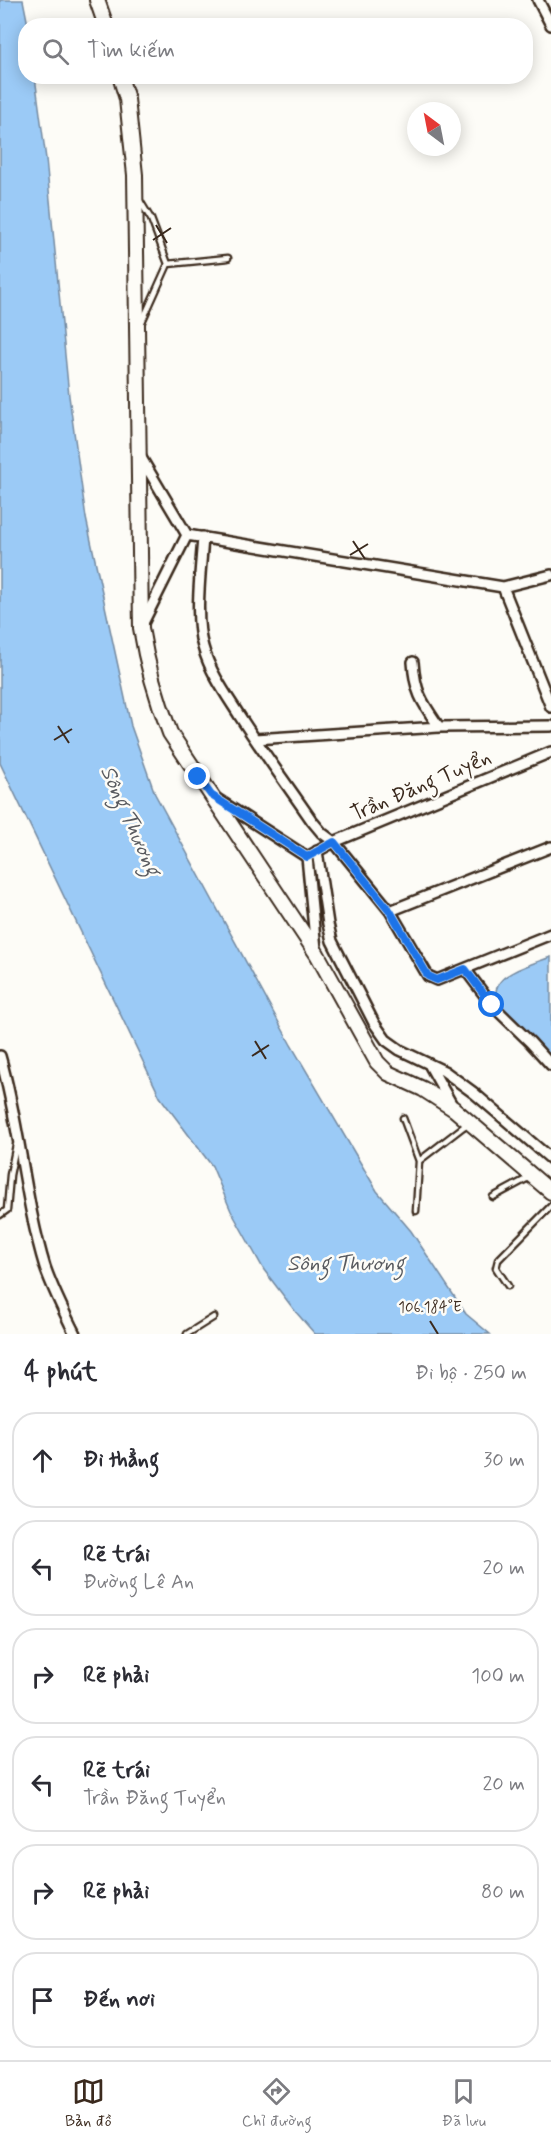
<!DOCTYPE html>
<html lang="vi">
<head>
<meta charset="utf-8">
<style>
  body { margin:0; font-family:Mynerve,sans-serif; background:#f2f2f3; color:#2b2b33 }
  .compass { position:absolute; left:407px; top:102px; width:54px; height:54px; border-radius:50%; background:#fff; box-shadow:0 3px 15px #0003; rotate:328deg }
  .stop { position:absolute; width:18px; height:18px; margin:-14px; border:4px solid #1a73e8; border-radius:50%; background:#fff }
  .stop.end { background:#1a73e8; border-color:#fff; box-shadow:0 2px 6px #0008 }
  .list { margin:0; padding:0; list-style:none }
  h2 { display:flex; justify-content:space-between; align-items:center; height:78px; margin:0; padding:0 24px; font-size:26px }
  h2 small { font-size:20px; font-weight:400; color:#7c7c81 }
  .list li { display:grid; grid-template-columns:39px 1fr auto; gap:18px; align-items:center; box-sizing:border-box; height:96px; margin:0 12px 12px; padding:0 12px; border:2px solid #e1e1e2; border-radius:24px }
  .list b { display:block; font-size:22px; white-space:nowrap }
  .list p { margin:0; font-size:20px; white-space:nowrap; color:#7c7c81 }
  .list em { font-size:20px; font-style:normal; color:#7c7c81 }
  .icon { flex:none; width:33px; height:33px; fill:none; stroke:currentColor; stroke-width:2; stroke-linecap:round; stroke-linejoin:round }
  .map { position:relative; flex:none; width:551px; height:1334px; overflow:hidden }
  .search { position:absolute; background:#fff; box-shadow:0 3px 15px #0003; left:18px; right:18px; top:18px; height:66px; display:flex; align-items:center; gap:15px; box-sizing:border-box; padding:0 21px; border-radius:24px; color:#7c7c81; font-size:22px }
  .sheet { height:726px; background:#fff }
  nav { display:flex; justify-content:space-around; align-items:center; box-sizing:border-box; height:84px; border-top:2px solid #e1e1e2; background:#fff; font-size:16px; color:#7c7c81 }
  nav a { display:grid; justify-items:center; gap:3px }
  nav .on { color:#3b2a1e }
  .map>svg:first-child { display:block }
  .water { fill:#9bcaf6; stroke:#758aa0; stroke-width:1.5 }
  .lines { fill:none; stroke-linecap:round; stroke-linejoin:round }
  .lane-casing { stroke:#3b2a1e; stroke-width:9 }
  .street-casing { stroke:#3b2a1e; stroke-width:14 }
  .secondary-casing { stroke:#3b2a1e; stroke-width:18 }
  .lane { stroke:#fdfcf7; stroke-width:4.5 }
  .street { stroke:#fdfcf7; stroke-width:9 }
  .secondary { stroke:#fdfcf7; stroke-width:14 }
  .route { stroke:#1a73e8; stroke-width:8 }
  .ticks { fill:none; stroke:#3b2a1e; stroke-width:2 }
  .labels { text-anchor:middle; dominant-baseline:central; stroke-width:5; stroke-linejoin:round; paint-order:stroke }
  .street-label { font-size:21px; fill:#3b2a1e; stroke:#fdfcf7 }
  .water-label { font-size:22px; font-style:italic; fill:#585a5f; stroke:#fdfcf7 }
  .ticks-label { font-size:15px; text-anchor:middle; fill:#3b2a1e; stroke:#fdfcf7; stroke-width:5; stroke-linejoin:round; paint-order:stroke }
</style>
</head>
<body>
<div class="map">
<svg width="551" height="1334" viewBox="0 0 551 1334">
  <rect width="100%" height="100%" fill="#fdfcf7"/>
  <filter id="ink" filterUnits="userSpaceOnUse"><feTurbulence type="fractalNoise" baseFrequency=".0167" numOctaves="2"/><feDisplacementMap in="SourceGraphic" scale="12" xChannelSelector="R" yChannelSelector="G"/><feConvolveMatrix kernelMatrix="1 2 1 2 8 2 1 2 1" color-interpolation-filters="sRGB"/></filter>
  <g filter="url(#ink)">
    <!-- water -->
    <path class="water" d="M0,0H23L28,25L26,26V76L35,77L46,159L69,396L86,518L131,726L155,794L291,1045L377,1191L411,1231L466,1314L490,1334H315L295,1311L264,1270L231,1211L212,1166L160,1097L0,763Z
      M551,957V1057C537,1040 505,1018 497,999C493,989 500,980 508,975C520,967 537,962 551,957Z"/>
    <g class="lines">
      <!-- lane casing -->
      <g class="lane-casing">
        <path id="lane" d="M140,201L151,219L168,264
          M141,324L168,264L228,258
          M403,1118L419,1161
          M493,1197L530,1177
          M416,1211L419,1161L467,1124
          M0,1215L7,1210L10,1175L16,1145
          M508,1286L496,1268L498,1260L551,1206
          M187,1334L214,1317"/>
      </g>
      <!-- street casing -->
      <g class="street-casing">
        <path id="street" d="M538,0L551,25
          M140,456L187,535L143,623
          M187,535L503,587L551,575
          M203,537C201,569 194,617 203,647C210,672 225,693 239,715C262,751 288,786 312,821L322,833L334,842L390,911L428,976L437,980L551,934
          M503,587L551,707
          M413,662C415,693 422,702 439,727
          M255,739L439,727L551,726
          M217,799L307,857L316,949
          M317,851L328,924L332,941L374,1023L386,1040L400,1050L444,1071L474,1093L551,1159
          M307,857L334,842L551,752
          M390,911L551,847
          M465,969L492,1005L530,1042L551,1065
          M0,1056C20,1125 24,1198 45,1267C53,1290 64,1312 75,1334
          M429,1064L453,1107"/>
      </g>
      <!-- secondary casing -->
      <g class="secondary-casing">
        <path id="secondary" d="M97,0L106,26
          M120,76L127,99L135,175L141,628C147,666 156,697 170,733L317,954L377,1062L388,1073L423,1089L454,1109L551,1192"/>
      </g>
      <!-- lane -->
      <use href="#lane" class="lane"/>
      <!-- street -->
      <use href="#street" class="street"/>
      <!-- secondary -->
      <use href="#secondary" class="secondary"/>
    </g>
  </g>
  <g class="lines" filter="url(#ink)">
    <!-- route -->
    <path class="route" d="M198,777L211,795L307,857L334,842L390,911L428,976L437,980L465,969L492,1005"/>
  </g>
  <!-- ticks -->
  <path class="ticks" d="M156,225L167,243M153,240L171,228M353,541L365,559M350,555L368,544M58,726L69,743M54,740L72,729M255,1041L266,1059M252,1056L269,1045M430,1321L438,1334"/>
  <g class="labels">
    <!-- street labels -->
    <g class="street-label">
      <text transform="translate(421 786) rotate(-23)">Trần Đăng Tuyển</text>
    </g>
    <!-- water labels -->
    <g class="water-label">
      <text transform="translate(130 821) rotate(66)">Sông Thương</text>
      <text x="346" y="1264">Sông Thương</text>
    </g>
  </g>
  <g class="ticks-label">
    <text x="430" y="1312">106.184°E</text>
  </g>
</svg>
<svg class="compass" viewBox="-18 -18 36 36"><path d="M0-13l5 13h-10z" fill="#e53935"/><path d="M0 13l5-13h-10z" fill="#7c7c81"/></svg>
<div class="stop" style="left:492px;top:1005px"></div>
<div class="stop end" style="left:198px;top:777px"></div>
<div class="search"><svg class="icon" aria-label="search" viewBox="0 0 24 24"><circle cx="10" cy="10" r="6"/><path d="M15 15l6 6"/></svg>Tìm kiếm</div>
</div>
<section class="sheet">
<h2>4 phút<small>Đi bộ · 250 m</small></h2>
<ul class="list">
<li><svg class="icon" aria-label="ahead" viewBox="0 0 24 24"><path d="M12 20V5M6 11l6-6 6 6"/></svg><div><b>Đi thẳng</b></div><em>30 m</em></li>
<li><svg class="icon" aria-label="left" viewBox="0 0 24 24"><path d="M17 20v-9H6M10 6l-5 5 5 5"/></svg><div><b>Rẽ trái</b><p>Đường Lê An</p></div><em>20 m</em></li>
<li><svg class="icon" aria-label="right" viewBox="0 0 24 24"><path d="M7 20v-9h11M14 6l5 5-5 5"/></svg><div><b>Rẽ phải</b></div><em>100 m</em></li>
<li><svg class="icon" aria-label="left" viewBox="0 0 24 24"><path d="M17 20v-9H6M10 6l-5 5 5 5"/></svg><div><b>Rẽ trái</b><p>Trần Đăng Tuyển</p></div><em>20 m</em></li>
<li><svg class="icon" aria-label="right" viewBox="0 0 24 24"><path d="M7 20v-9h11M14 6l5 5-5 5"/></svg><div><b>Rẽ phải</b></div><em>80 m</em></li>
<li><svg class="icon" aria-label="arrive" viewBox="0 0 24 24"><path d="M6 21V4h12l-3 4 3 4H6"/></svg><div><b>Đến nơi</b></div></li>
</ul>
</section>
<nav>
<a class="on"><svg class="icon" aria-label="map" viewBox="0 0 24 24"><path d="M3 6l6-2 6 2 6-2v14l-6 2-6-2-6 2zM9 4v14M15 6v14"/></svg>Bản đồ</a>
<a><svg class="icon" aria-label="directions" viewBox="0 0 24 24"><path d="M12 3l9 9-9 9-9-9zM9 14v-3h6M13 9l2 2-2 2"/></svg>Chỉ đường</a>
<a><svg class="icon" aria-label="saved" viewBox="0 0 24 24"><path d="M7 4h10v16l-5-4-5 4z"/></svg>Đã lưu</a>
</nav>
</body>
</html>
